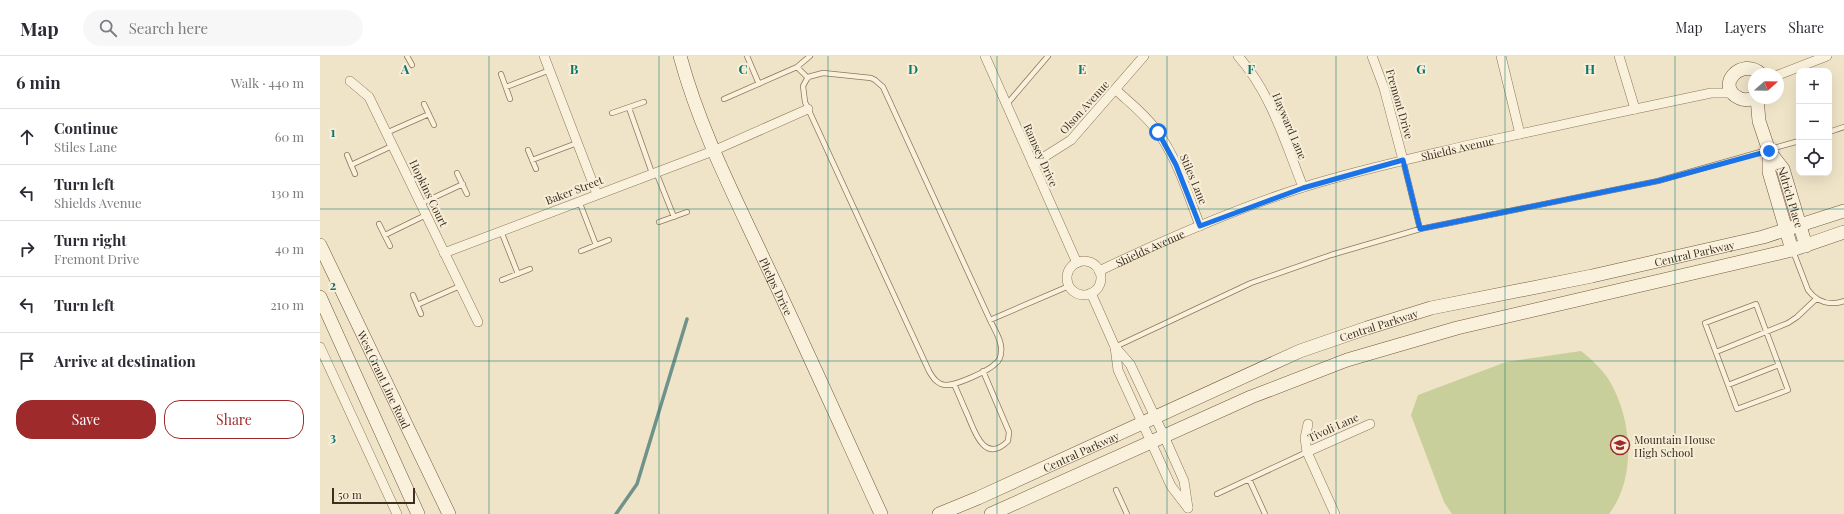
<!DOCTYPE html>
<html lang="en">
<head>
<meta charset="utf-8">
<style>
  body { margin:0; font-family:"Playfair Display",serif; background:#f7f7f7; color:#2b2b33 }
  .controls { position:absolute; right:12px; top:12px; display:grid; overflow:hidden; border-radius:8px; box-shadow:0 4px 16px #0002 }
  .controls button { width:36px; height:36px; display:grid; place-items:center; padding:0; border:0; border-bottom:1px solid #e1e1e2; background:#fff; color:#2b2b33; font:20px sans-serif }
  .compass { position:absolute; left:1428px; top:12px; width:36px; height:36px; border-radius:50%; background:#fff; box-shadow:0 4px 16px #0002; rotate:70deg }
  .scale { position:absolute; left:12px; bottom:10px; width:83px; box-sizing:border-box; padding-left:4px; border:2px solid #3d2e20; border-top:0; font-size:11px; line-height:14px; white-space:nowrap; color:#3d2e20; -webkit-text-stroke:3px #f7eed8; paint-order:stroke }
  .stop { position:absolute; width:12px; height:12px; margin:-9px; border:3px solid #1a73e8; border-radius:50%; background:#fff }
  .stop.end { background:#1a73e8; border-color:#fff; box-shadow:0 1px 4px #0008 }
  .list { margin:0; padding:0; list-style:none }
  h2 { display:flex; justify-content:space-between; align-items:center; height:52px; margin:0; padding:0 16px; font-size:17px }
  h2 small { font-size:13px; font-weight:400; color:#7c7c81 }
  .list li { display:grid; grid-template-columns:26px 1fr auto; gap:12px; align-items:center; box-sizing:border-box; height:56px; padding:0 16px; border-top:1px solid #e1e1e2 }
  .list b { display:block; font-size:15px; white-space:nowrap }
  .list p { margin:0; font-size:13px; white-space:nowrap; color:#7c7c81 }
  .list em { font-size:13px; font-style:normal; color:#7c7c81 }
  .actions { display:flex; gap:8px; padding:12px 16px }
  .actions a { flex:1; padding:9px 0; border:1px solid #9e2a2b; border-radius:16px; text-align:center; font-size:14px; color:#9e2a2b }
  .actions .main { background:#9e2a2b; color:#fff }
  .icon { flex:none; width:22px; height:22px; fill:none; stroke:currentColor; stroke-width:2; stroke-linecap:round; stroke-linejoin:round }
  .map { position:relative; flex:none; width:1524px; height:458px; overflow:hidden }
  header { display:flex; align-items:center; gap:24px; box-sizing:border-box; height:56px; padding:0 20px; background:#fff; border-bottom:1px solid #e1e1e2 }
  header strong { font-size:19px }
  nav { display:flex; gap:22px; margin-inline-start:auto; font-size:14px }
  .search { width:280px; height:36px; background:#f7f7f7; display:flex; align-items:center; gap:10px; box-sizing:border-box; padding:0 14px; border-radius:22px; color:#7c7c81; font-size:15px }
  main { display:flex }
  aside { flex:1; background:#fff }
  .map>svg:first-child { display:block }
  .grass { fill:#c9cf9b }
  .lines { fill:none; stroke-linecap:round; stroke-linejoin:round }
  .stream { stroke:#6f938a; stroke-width:3.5 }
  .lane-casing { stroke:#8d765c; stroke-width:6 }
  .street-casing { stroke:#8d765c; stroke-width:10 }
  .secondary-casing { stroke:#6f573f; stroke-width:14 }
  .lane { stroke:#faf1dc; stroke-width:4.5 }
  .street { stroke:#faf1dc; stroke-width:9 }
  .secondary { stroke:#faf1dc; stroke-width:13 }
  .route { stroke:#1a73e8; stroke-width:5 }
  .grid { fill:none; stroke:#0f766e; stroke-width:1; stroke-opacity:0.55 }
  .labels { text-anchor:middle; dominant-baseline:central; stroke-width:4; stroke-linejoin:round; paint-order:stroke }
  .street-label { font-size:11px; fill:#3d2e20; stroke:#f7eed8 }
  .poi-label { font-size:11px; fill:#3d2e20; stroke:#f7eed8; text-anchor:start }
  .grid-label { font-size:13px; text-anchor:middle; font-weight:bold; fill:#0f766e; stroke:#f7eed8; stroke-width:4; stroke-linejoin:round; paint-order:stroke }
</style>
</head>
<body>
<header>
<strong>Map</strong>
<div class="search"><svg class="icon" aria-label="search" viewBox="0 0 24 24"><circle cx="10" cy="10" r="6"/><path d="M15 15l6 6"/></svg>Search here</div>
<nav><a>Map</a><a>Layers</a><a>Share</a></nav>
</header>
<main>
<aside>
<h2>6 min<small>Walk · 440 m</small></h2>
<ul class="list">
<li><svg class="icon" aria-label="ahead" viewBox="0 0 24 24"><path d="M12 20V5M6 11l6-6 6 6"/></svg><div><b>Continue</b><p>Stiles Lane</p></div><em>60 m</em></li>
<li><svg class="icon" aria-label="left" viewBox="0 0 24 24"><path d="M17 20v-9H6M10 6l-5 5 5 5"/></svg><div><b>Turn left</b><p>Shields Avenue</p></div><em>130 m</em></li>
<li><svg class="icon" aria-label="right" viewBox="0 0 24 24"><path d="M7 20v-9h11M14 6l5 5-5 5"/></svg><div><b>Turn right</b><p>Fremont Drive</p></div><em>40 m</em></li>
<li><svg class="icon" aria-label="left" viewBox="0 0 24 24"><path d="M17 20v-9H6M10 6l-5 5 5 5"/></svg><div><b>Turn left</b></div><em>210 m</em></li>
<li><svg class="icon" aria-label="arrive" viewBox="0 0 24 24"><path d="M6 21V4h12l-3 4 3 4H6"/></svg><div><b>Arrive at destination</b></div></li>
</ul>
<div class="actions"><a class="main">Save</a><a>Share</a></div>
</aside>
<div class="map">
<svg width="1524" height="458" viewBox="0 0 1524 458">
  <rect width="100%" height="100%" fill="#f0e4c8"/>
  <!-- grass -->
  <path class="grass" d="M1261,295C1271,303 1282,313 1289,324C1312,362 1317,421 1289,458H1132L1124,446L1091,359L1098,339L1186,306Z"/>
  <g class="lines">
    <!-- stream -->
    <path class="stream" d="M296,458L317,428L367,263"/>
    <!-- lane casing -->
    <g class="lane-casing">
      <path id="lane" d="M87,0L92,9
        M427,0L439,28
        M477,11L488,22
        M181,18L190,43
        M186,31L230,14
        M404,43L477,11L490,0
        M104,48L114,69
        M687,48L728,0
        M309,52L332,117
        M292,57L324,46
        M1509,76L1524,71
        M66,77L109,58
        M208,94L216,113
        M27,99L35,118
        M212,104L257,87
        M1083,104L1100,173
        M31,109L72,90
        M336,116L354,161
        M137,117L147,138
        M259,145L276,189
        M100,148L143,128
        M339,166L367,156
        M59,168L70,190
        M181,175L198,218
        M65,179L106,159
        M261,195L289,184
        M1473,195L1488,234C1497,246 1510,250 1524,245
        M182,224L210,213
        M93,239L101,258
        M1436,248L1468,334L1417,353L1385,267Z
        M97,249L140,230
        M670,264C674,273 683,286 681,296C681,300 679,305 676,307C669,315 635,330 625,329C617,328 613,322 609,315L485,46L483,30L488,21L503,17L551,22L555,24L563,31L670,264L749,230
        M795,291L931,227L1011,199L1100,173L1338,125L1479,85
        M1396,296L1468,267L1477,261L1496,243
        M634,328C639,339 643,349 648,360C655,377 665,408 688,385L689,376L663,315
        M1408,329L1459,309
        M929,423L945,458
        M796,434L807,458
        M897,438L987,396"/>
    </g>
    <!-- street casing -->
    <g class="street-casing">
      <g id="street">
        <path d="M224,0L277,138"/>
        <path d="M665,0L757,207"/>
        <path d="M918,0C951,37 965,86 983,131"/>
        <path d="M1052,0L1064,32L1083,104"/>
        <path d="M1181,0L1200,78"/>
        <path d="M1299,0L1315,53"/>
        <path d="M1458,19L1507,0"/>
        <path d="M30,25L49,41L158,266"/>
        <path d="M796,34C810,47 826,59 837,75C857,102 868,138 880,170"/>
        <path d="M713,108L751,84L824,0"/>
        <path d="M124,197L393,95L488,53"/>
        <circle cx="764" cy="222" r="17"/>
        <path id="s1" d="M779,215C846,183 914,153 984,131C1038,114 1094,102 1149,89C1230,71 1310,54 1391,37H1413"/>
        <path d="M771,237L795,291L810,308L844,380L864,425L868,452"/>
        <path d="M0,291L77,458"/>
        <path d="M795,291L798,314L831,386L851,430L868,452"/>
        <path d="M988,368L985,382L987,396L1015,458"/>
        <path d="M987,396L1050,368"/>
      </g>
    </g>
    <!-- secondary casing -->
    <g class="secondary-casing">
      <g id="secondary">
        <path id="s2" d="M360,0C380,74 415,141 447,210C486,292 523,375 561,458"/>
        <path d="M1435,42C1429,44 1424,45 1419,42C1394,30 1422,0 1441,18"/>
        <path id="s3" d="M1437,42L1439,65L1449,95L1463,113L1486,190"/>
        <path d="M1449,95V116L1472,194"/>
        <path id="s4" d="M0,189L129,458"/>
        <path d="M0,241L98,458"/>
        <path id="s5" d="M619,458L658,442L980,295L1047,272L1111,252L1272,220L1443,181L1524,155"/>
        <path d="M671,458L931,341L1027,304L1137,272L1472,194L1524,176"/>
      </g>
    </g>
    <!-- lane -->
    <use href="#lane" class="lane"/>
    <!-- street -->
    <use href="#street" class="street"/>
    <!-- secondary -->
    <use href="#secondary" class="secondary"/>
  </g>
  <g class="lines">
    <!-- route -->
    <path class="route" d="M838,76L856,109L880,170L983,132L1083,104L1100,173L1338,125L1449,95"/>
  </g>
  <!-- grid -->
  <path class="grid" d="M169,0V458M339,0V458M508,0V458M677,0V458M847,0V458M1016,0V458M1185,0V458M1355,0V458M0,153H1524M0,305H1524"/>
  <!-- icons -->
  <defs>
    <g id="school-ring" transform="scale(1)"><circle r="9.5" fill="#f7eed8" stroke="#9e2a2b" stroke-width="1.5"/><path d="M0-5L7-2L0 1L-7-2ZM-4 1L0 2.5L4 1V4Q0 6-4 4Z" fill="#9e2a2b"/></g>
  </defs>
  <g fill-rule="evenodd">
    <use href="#school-ring" x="1300" y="389"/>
  </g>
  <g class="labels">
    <!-- street labels -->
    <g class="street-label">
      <text transform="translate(1080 48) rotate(74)">Fremont Drive</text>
      <text transform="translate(764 51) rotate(-48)">Olson Avenue</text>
      <text transform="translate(970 70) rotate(67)">Hayward Lane</text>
      <text stroke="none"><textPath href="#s1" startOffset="380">Shields Avenue</textPath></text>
      <text transform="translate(721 99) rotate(66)">Ramsey Drive</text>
      <text transform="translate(874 123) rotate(67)">Stiles Lane</text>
      <text transform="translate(254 134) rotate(-21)">Baker Street</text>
      <text transform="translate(109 137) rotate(64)">Hopkins Court</text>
      <text stroke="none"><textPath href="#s3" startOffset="106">Aldrich Place</textPath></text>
      <text stroke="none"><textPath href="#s1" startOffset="56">Shields Avenue</textPath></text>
      <text stroke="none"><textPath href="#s5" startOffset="803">Central Parkway</textPath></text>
      <text stroke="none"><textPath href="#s2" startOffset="250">Phelps Drive</textPath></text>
      <text stroke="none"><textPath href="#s5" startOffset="479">Central Parkway</textPath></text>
      <text stroke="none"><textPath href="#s4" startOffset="149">West Grant Line Road</textPath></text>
      <text transform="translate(1013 371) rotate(-24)">Tivoli Lane</text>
      <text stroke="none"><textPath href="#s5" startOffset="155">Central Parkway</textPath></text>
    </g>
    <!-- poi labels -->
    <g class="poi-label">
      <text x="1314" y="383">Mountain House<tspan x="1314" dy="13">High School</tspan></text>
    </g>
  </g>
  <g class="grid-label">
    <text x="85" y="18">A</text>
    <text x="254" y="18">B</text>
    <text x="423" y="18">C</text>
    <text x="593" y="18">D</text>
    <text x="762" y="18">E</text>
    <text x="931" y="18">F</text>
    <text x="1101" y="18">G</text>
    <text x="1270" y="18">H</text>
    <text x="13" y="81">1</text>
    <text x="13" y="234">2</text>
    <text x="13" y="386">3</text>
  </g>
</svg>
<div class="controls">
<button>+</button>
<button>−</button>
<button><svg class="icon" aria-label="locate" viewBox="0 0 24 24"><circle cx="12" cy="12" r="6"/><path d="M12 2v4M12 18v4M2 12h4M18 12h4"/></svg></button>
</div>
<svg class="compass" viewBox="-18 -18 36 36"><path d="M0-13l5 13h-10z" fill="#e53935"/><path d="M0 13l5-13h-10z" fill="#7c7c81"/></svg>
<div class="scale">50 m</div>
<div class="stop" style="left:838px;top:76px"></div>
<div class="stop end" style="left:1449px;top:95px"></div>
</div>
</main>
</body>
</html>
